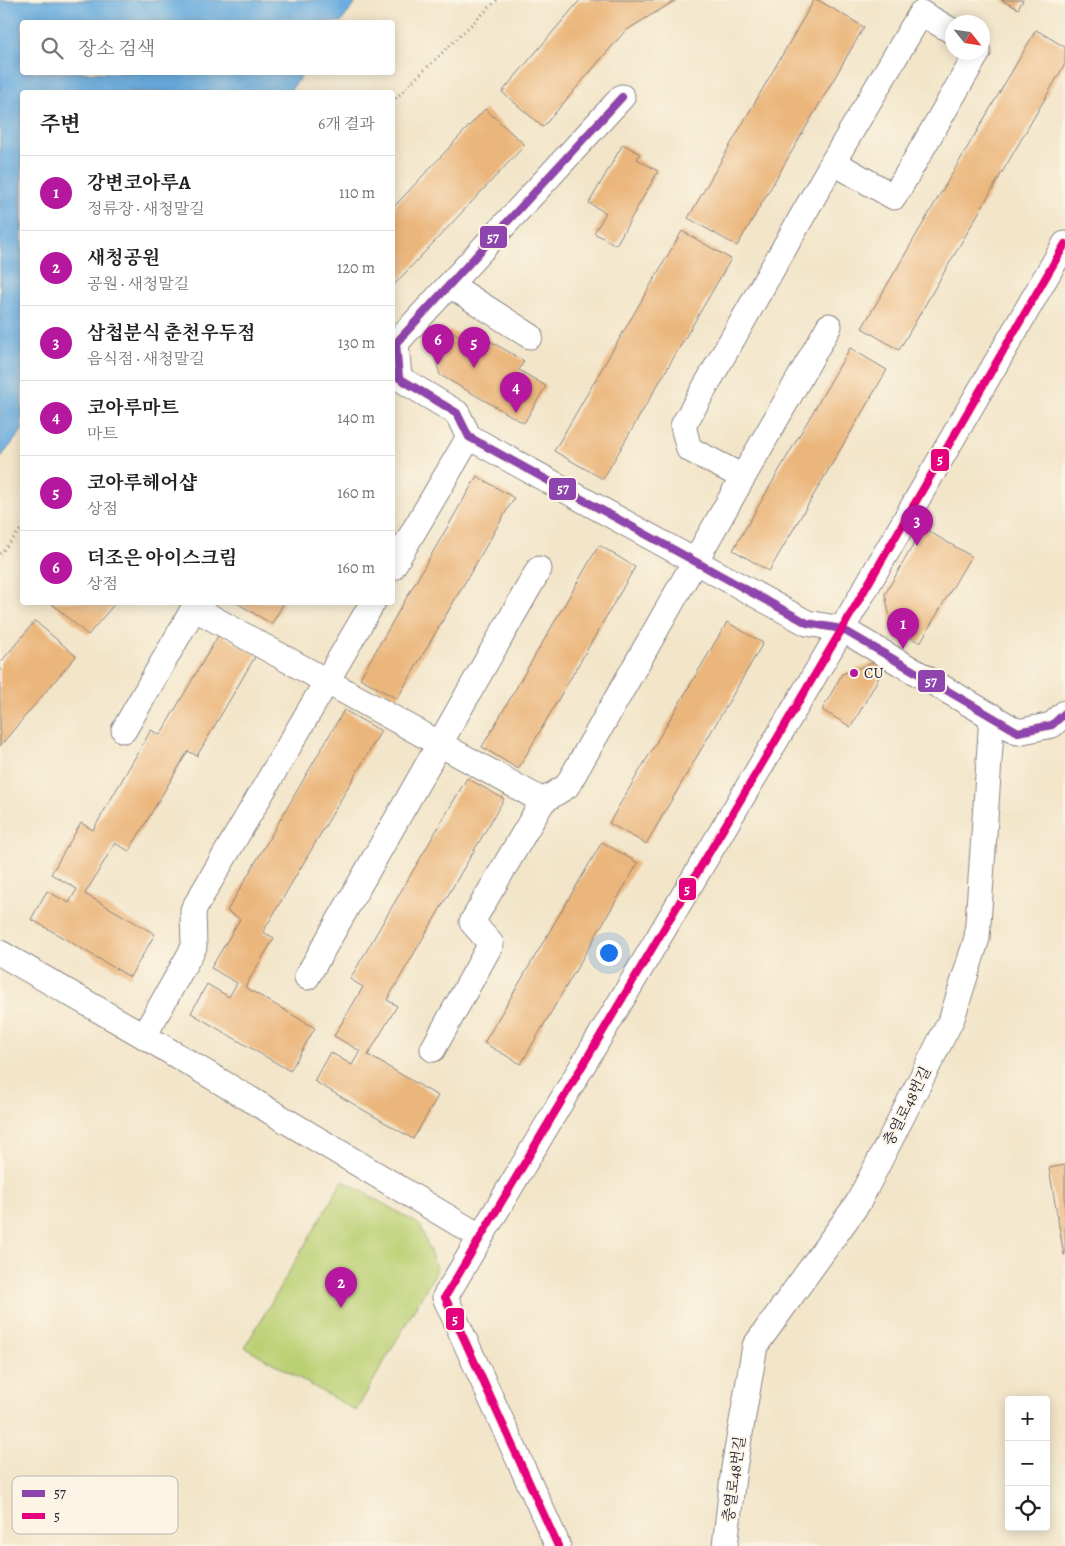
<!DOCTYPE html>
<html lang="ko">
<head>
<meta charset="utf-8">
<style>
  body { margin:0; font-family:Alegreya,"Noto Serif KR",serif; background:#f2f2f2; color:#222 }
  .controls { position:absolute; right:15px; bottom:15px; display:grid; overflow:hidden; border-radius:5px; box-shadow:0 2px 12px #0003 }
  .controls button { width:45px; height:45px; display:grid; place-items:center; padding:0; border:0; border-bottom:1px solid #e0e0e0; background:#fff; color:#222; font:25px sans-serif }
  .compass { position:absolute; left:945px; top:15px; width:45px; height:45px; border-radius:50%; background:#fff; box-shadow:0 2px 12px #0003; rotate:120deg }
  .you { position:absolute; left:608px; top:952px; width:18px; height:18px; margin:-12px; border:4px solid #fff; border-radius:50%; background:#1a73e8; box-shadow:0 0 0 8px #1a73e833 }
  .badge { display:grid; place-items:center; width:32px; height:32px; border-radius:50%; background:#b5179e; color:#fff; font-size:16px; font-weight:700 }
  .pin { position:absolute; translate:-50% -41px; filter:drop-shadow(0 1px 2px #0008) }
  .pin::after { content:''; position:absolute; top:26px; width:18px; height:15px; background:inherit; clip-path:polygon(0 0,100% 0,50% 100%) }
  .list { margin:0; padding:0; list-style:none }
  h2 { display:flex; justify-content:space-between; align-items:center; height:65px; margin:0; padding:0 20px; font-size:21px }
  h2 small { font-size:16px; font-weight:400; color:#767676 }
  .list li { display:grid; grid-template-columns:32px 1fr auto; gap:15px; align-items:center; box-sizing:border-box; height:75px; padding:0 20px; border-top:1px solid #e0e0e0 }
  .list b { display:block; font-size:19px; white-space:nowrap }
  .list p { margin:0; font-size:16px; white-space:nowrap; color:#767676 }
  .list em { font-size:16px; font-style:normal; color:#767676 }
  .icon { flex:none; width:28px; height:28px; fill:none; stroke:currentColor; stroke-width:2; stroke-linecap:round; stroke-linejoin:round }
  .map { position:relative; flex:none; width:1065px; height:1546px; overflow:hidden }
  .search { position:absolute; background:#fff; box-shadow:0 2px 12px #0003; left:20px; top:20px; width:375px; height:55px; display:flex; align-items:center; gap:12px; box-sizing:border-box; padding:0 18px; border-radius:5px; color:#767676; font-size:19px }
  .panel { position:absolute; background:#fff; box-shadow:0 2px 12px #0003; left:20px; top:90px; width:375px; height:515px; border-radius:5px }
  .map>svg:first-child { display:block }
  .green { fill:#bbd073; stroke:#6e7957 }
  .water { fill:#6baddf; stroke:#46688d }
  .building { fill:#ebb67c }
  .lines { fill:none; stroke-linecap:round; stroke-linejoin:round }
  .minor-casing { stroke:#8a8482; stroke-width:27 }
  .path { stroke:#8a8482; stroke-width:3; stroke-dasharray:1 4; stroke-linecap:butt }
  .minor { stroke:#fff; stroke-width:25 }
  .bus-1-casing { stroke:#fcf5e5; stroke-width:11 }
  .bus-2-casing { stroke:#fcf5e5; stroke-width:11 }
  .bus-1 { stroke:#8e44ad; stroke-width:8 }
  .bus-2 { stroke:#e5007d; stroke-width:8 }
  .poi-dot { fill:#b5179e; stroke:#fcf5e5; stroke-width:2 }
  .labels { text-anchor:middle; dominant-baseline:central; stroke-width:4; stroke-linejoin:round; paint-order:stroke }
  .poi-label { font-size:15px; fill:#22223b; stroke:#fcf5e5; text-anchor:start }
  .street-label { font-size:15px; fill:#22223b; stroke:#fcf5e5 }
  .key { fill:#fcf5e5; stroke:#bbb6b2; stroke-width:1 }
  .key-label { font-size:14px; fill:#22223b }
  .line-badge { stroke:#fcf5e5; stroke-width:2 }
  .badge-label { font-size:14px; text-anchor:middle; font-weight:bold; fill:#fff }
</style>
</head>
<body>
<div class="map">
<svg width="1065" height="1546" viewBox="0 0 1065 1546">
  <rect width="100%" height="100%" fill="#fcf5e5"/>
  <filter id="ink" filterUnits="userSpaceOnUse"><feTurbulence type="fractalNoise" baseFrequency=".02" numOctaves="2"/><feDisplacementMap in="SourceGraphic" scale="10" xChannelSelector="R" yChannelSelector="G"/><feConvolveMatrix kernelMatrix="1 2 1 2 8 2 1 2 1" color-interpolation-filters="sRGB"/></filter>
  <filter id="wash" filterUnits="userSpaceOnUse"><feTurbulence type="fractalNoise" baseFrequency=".0096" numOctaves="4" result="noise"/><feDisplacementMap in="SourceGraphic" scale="20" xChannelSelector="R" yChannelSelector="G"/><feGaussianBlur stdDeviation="1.12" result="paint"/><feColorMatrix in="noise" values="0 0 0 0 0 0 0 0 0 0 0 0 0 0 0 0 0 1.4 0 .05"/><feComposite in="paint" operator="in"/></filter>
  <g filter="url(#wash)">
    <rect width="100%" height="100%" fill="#f2e5c9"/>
    <!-- green -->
    <path class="green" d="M343,1180L420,1225L437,1270L356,1411L245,1347Z"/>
    <!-- water -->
    <path class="water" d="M0,0H358L341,22H22V72L304,73L289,92H22V431L0,458Z"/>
    <g id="blocks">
      <!-- building -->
      <path class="building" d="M580,0H676L625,31L543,127L502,92Z
        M814,0H818L864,27L737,246L688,218Z
        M1001,0H1023L1018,9Z
        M1036,30L1065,47V64L899,350L862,328Z
        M485,109L525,145L392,287V209Z
        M623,144L640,154L637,159L658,171L616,245L594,233L606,213L589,203Z
        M682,231L731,259L603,479L554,451Z
        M450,330L474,344L480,335L524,361L519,370L546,386L524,423L440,375L435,357Z
        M850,348L887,370L769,571L733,550Z
        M477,476L514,498L397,699L360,678Z
        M923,528L971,556L920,643L892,627L885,594Z
        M599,545L635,567L518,769L482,747Z
        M50,602H116L88,635Z
        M235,602H284L272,624Z
        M35,621L76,656L0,746V663Z
        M727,622L763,643L646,844L609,823Z
        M219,634L256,655L197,756L188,751L129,851L115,843L85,894L155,934L130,977L31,919L47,891L69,903L77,889L51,874L81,823L93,830L151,730L160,735Z
        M878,661L886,665L851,727L822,710L842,674Z
        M344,710L381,731L263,932L274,938L245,987L315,1028L290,1071L191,1013L207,984L229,997L237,983L211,968L240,919L227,911Z
        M467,778L504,799L387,1000L397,1006L368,1055L438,1096L413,1139L314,1081L330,1052L352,1065L360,1051L334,1036L363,987L350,979Z
        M602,842L638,863L521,1064L484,1043Z
        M1065,1165V1255H1064L1049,1168Z"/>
    </g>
  </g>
  <g filter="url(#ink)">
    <use href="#blocks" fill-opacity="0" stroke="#8a8482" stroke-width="1"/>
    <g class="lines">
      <!-- minor casing -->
      <g class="minor-casing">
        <path id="minor" d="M622,97L396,343L399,378L457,413L469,437L807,623L842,629L1018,732L1052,725L1065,713
          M833,162L894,197L978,52
          M450,285L530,336
          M743,477L689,449L683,426L833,162L921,13L952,31
          M392,568L469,437
          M198,602L194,608L543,801
          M124,730L194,608
          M0,953L144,1036L481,1237
          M307,977L539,569
          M144,1036L194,947L193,910L373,602
          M433,1049L491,944L472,922L543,801L567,786L829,326
          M558,1546L445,1297L842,629L1065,244
          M725,1546L734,1468L755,1346L858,1203L952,1018L977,938L992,716"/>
      </g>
      <!-- path -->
      <path class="path" d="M392,102L417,77L497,0
        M0,554L22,528"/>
      <!-- minor -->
      <use href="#minor" class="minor"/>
      <!-- bus-1 casing -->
      <g class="bus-1-casing">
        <path id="bus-1" d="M622,97L396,343L399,378L457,413L469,437L807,623L842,629L1018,732L1052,725L1065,713"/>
      </g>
      <!-- bus-2 casing -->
      <g class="bus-2-casing">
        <path id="bus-2" d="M558,1546L445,1297L842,629L1065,244"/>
      </g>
      <!-- bus-1 -->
      <use href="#bus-1" class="bus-1"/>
      <!-- bus-2 -->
      <use href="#bus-2" class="bus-2"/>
    </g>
  </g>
  <!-- markers -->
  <circle class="poi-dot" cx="854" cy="673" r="5"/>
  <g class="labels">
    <!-- poi labels -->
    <g class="poi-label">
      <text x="864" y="673">CU</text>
    </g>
    <!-- street labels -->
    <g class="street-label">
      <text transform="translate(907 1106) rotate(-63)">충열로48번길</text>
      <text transform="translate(734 1479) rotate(-82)">충열로48번길</text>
    </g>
  </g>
  <!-- legend -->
  <rect x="12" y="1476" width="166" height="58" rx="8" class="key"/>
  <rect x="22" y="1490" width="23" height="7" fill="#8e44ad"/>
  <rect x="22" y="1513" width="23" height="6" fill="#e5007d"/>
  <g class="key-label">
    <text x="54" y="1498">57</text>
    <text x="54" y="1521">5</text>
  </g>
  <g class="line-badge">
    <rect x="479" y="225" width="29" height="24" rx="5" fill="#8e44ad"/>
    <rect x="930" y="448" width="20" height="24" rx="5" fill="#e5007d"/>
    <rect x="548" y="477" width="29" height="24" rx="5" fill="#8e44ad"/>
    <rect x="917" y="669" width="29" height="24" rx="5" fill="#8e44ad"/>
    <rect x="678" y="877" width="19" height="24" rx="5" fill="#e5007d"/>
    <rect x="445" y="1307" width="20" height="24" rx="5" fill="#e5007d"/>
  </g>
  <g class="badge-label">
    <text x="493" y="242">57</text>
    <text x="940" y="464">5</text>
    <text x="563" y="493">57</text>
    <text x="931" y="686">57</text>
    <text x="687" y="894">5</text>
    <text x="455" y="1324">5</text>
  </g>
</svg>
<div class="controls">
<button>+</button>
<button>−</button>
<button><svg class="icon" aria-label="locate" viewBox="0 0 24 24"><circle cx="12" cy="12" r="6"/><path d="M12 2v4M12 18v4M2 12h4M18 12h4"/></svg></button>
</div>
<svg class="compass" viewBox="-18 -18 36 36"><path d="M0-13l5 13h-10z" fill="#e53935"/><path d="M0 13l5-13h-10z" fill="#767676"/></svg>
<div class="you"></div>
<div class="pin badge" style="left:903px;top:649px">1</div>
<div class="pin badge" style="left:341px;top:1308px">2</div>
<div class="pin badge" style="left:917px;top:546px">3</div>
<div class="pin badge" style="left:516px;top:413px">4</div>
<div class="pin badge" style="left:474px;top:368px">5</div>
<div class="pin badge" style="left:438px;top:365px">6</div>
<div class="search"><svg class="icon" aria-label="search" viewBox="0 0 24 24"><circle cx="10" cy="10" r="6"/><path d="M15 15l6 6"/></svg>장소 검색</div>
<section class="panel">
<h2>주변<small>6개 결과</small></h2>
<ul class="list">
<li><span class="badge">1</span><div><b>강변코아루A</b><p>정류장 · 새청말길</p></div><em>110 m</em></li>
<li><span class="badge">2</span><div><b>새청공원</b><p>공원 · 새청말길</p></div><em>120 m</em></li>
<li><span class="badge">3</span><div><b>삼첩분식 춘천우두점</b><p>음식점 · 새청말길</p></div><em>130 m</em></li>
<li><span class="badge">4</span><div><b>코아루마트</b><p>마트</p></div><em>140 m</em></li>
<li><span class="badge">5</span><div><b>코아루헤어샵</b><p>상점</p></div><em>160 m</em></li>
<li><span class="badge">6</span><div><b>더조은 아이스크림</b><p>상점</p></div><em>160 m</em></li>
</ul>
</section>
</div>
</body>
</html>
